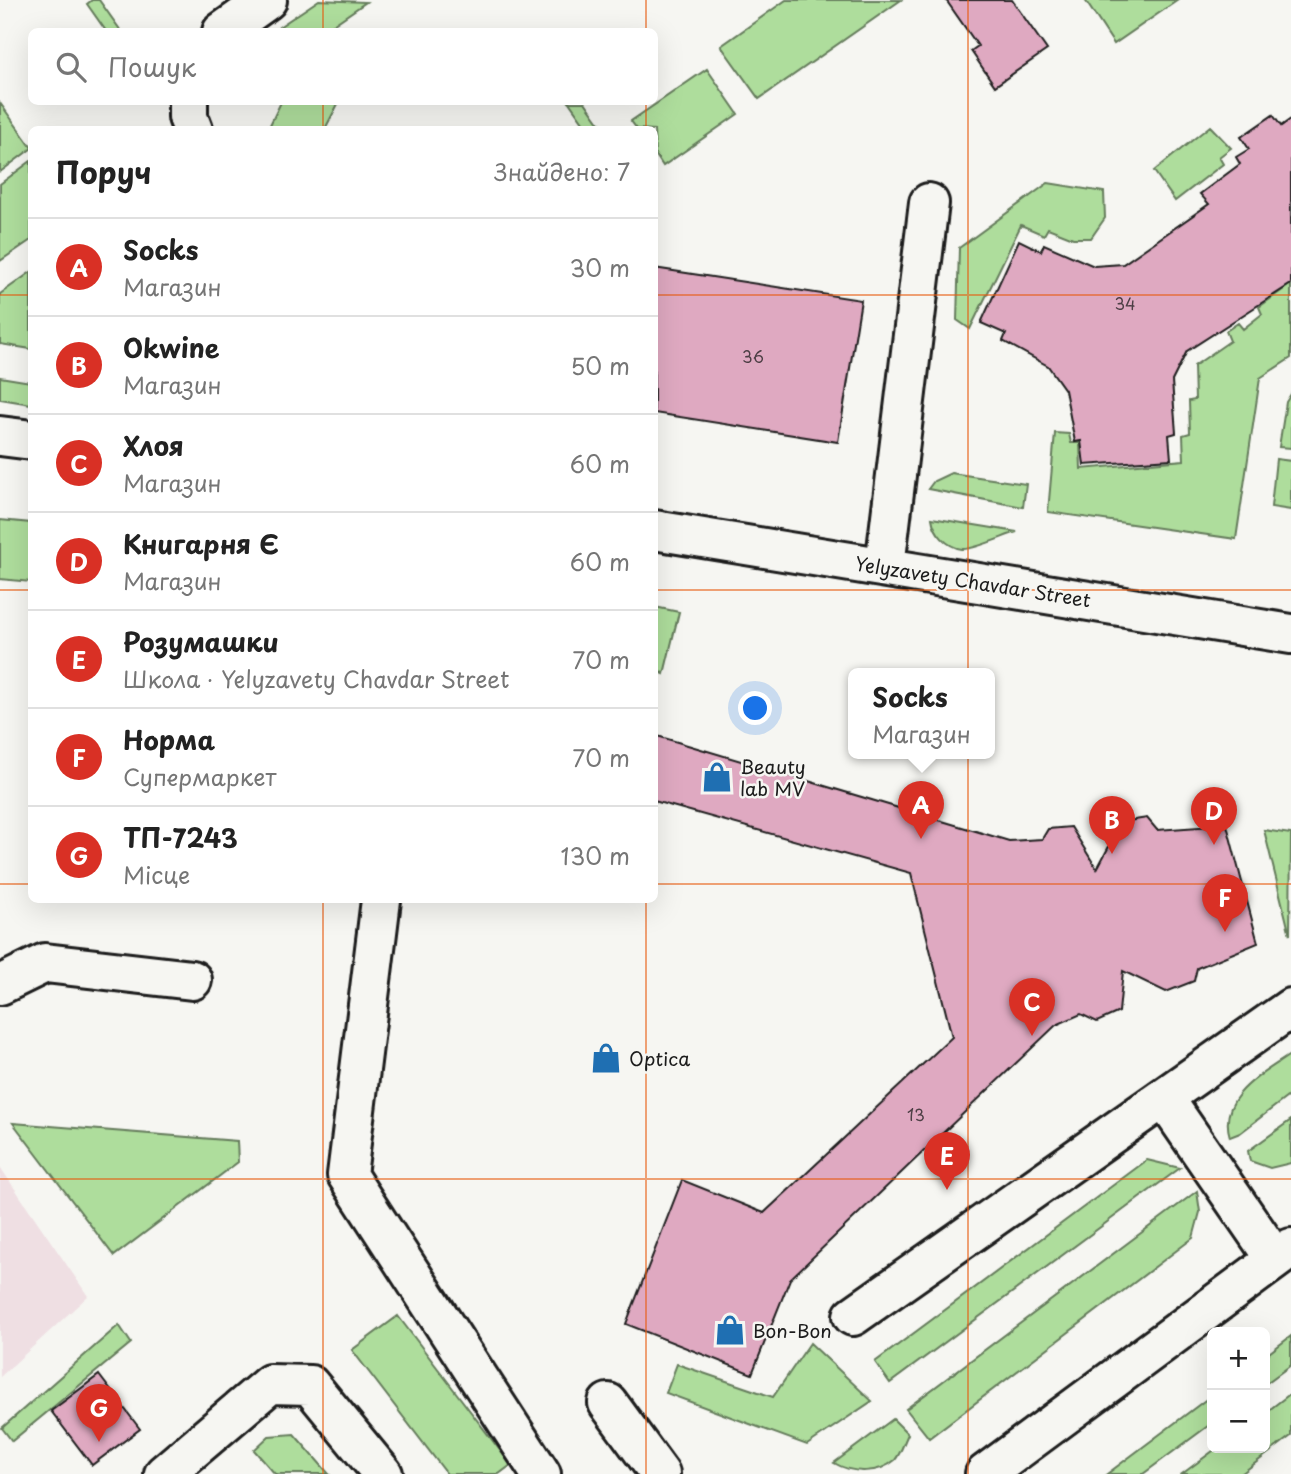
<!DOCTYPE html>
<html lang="uk">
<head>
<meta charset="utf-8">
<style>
  body { margin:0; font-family:"Playpen Sans",sans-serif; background:#f2f2f2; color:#222 }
  .controls { position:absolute; right:21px; bottom:21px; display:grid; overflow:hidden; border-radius:10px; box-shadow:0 7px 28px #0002 }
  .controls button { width:63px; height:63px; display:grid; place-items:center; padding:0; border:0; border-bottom:2px solid #e0e0e0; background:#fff; color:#222; font:35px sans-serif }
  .you { position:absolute; left:756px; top:709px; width:24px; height:24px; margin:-18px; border:5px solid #fff; border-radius:50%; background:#1a73e8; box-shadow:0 0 0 10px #1a73e833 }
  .badge { display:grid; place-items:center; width:46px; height:46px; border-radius:50%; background:#d93025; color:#fff; font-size:23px; font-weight:700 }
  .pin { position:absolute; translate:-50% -58px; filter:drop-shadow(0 2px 4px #0008) }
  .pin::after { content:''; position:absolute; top:37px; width:24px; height:21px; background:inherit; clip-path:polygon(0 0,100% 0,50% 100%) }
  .popup { position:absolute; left:848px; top:668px; width:147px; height:91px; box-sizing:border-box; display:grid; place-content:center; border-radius:10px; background:#fff; filter:drop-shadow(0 2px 5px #0005); font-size:23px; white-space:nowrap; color:#767676 }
  .popup b { font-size:26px; color:#222 }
  .popup::after { content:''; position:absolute; left:50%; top:100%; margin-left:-14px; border:14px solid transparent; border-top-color:#fff }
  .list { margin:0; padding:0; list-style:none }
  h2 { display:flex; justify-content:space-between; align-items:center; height:91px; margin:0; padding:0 28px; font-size:30px }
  h2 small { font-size:23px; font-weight:400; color:#767676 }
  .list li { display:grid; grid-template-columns:46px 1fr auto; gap:21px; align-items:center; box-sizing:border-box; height:98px; padding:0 28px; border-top:2px solid #e0e0e0 }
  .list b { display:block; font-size:26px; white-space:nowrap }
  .list p { margin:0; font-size:23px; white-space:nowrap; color:#767676 }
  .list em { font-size:23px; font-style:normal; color:#767676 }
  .icon { flex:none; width:38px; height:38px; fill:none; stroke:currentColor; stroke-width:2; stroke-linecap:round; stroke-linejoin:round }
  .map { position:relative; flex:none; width:1291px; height:1474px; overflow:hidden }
  .search { position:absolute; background:#fff; box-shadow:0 7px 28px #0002; left:28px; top:28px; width:630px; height:77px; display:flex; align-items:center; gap:18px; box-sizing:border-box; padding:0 24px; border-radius:10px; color:#767676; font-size:26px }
  .panel { position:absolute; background:#fff; box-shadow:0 7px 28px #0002; left:28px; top:126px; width:630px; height:777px; border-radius:10px }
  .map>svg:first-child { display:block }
  .built { fill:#efdfe3 }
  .green { fill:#aedd9c; stroke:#657c5c; stroke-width:2 }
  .building { fill:#dfa9c1; stroke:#1c1c1c; stroke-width:2 }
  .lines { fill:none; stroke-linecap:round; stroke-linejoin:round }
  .minor-casing { stroke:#1c1c1c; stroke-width:44 }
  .minor { stroke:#f6f6f2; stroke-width:38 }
  .grid { fill:none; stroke:#e8590c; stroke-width:2; stroke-opacity:0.55 }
  .labels { text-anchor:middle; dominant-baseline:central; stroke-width:5; stroke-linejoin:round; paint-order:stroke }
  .number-label { font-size:16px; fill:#4d3f45 }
  .street-label { font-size:19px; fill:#1c1c1c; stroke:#f6f6f2 }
  .poi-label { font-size:19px; fill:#1c1c1c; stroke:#f6f6f2; text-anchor:start }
</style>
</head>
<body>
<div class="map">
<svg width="1291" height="1474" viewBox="0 0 1291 1474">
  <rect width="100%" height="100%" fill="#f6f6f2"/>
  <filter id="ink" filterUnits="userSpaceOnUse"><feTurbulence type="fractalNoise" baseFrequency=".0143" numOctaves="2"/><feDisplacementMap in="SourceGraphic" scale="14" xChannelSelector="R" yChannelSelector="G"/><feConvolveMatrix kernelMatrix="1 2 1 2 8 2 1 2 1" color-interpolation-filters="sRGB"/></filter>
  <g filter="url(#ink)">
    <!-- built -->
    <path class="built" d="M0,1167L88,1296L0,1377Z"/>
    <!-- green -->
    <path class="green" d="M92,0H99L121,31H106L87,4Z
      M319,0L366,2L324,31H282L279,27Z
      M786,0H901L759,99L721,46Z
      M1085,0H1178L1114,44Z
      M707,69L738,114L663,166L655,154L654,130L637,129L631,121Z
      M281,102H339L325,129H268Z
      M569,102H585L604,129H588Z
      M0,103L32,148L0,172Z
      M1210,126L1231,148L1219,157L1223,164L1175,201L1154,171Z
      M31,161V240L0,261V184Z
      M1048,183L1104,192L1105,218L1091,238H1073L1048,228L1044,235L1021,225L970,329L957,320L959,248Z
      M31,272V349L0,344V294Z
      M1291,284V358L1260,378L1236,539L1048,512L1055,433L1069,434L1071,443H1080L1081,469L1184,460L1183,435L1190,433L1189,401L1195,400L1194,366L1230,341L1226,331L1238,323L1243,329L1262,314L1259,307Z
      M0,377L31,382V404L0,399Z
      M1291,394V448L1279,447L1286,402Z
      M1276,459L1291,461V510L1271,507Z
      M951,473L1026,484L1023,507L928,489L934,481Z
      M932,518L1017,532C1004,536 974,550 962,549C947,547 934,533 932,518Z
      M0,520L31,523V582L0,579Z
      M655,607L679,612L664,674L655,670Z
      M1264,830L1291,834L1290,935Z
      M1291,1054V1094L1240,1133L1230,1137C1217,1096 1263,1074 1291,1054Z
      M1291,1120V1163L1270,1168L1250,1161L1248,1151Z
      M13,1123L237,1141L238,1162L114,1256Z
      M1147,1160L1180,1168L890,1383L875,1362Z
      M1197,1191L1200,1212L1193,1238L929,1438L906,1409Z
      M398,1316L511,1465L499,1474H447L352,1350Z
      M119,1325L131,1343L12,1441L2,1428Z
      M1291,1336V1365L1265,1384V1356Z
      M810,1343L872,1401L807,1445L666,1393L677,1364L773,1397Z
      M1291,1393V1436L1241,1474H1182L1217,1448H1265V1413Z
      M1212,1395V1423L1143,1474H1107Z
      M893,1419L908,1434C904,1442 901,1453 895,1460C879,1474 853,1474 834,1463Z
      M294,1434L329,1474H275L254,1450L269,1436Z"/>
    <!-- building -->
    <path class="building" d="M946,0H1012L1047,50L995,86L971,51L978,46Z
      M1273,115L1281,126L1291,119V284L1187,351L1172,381L1176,433L1169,435L1171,459L1084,465L1081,441L1075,442L1065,390L1048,366L1003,341L1006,334L981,323L1019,240L1041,251L1044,244L1094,266L1123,264L1209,204L1200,194L1240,164L1236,157L1249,149L1241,137Z
      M654,268L861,300L838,442L654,413Z
      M654,735L1009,841L1042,839L1048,829L1071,827L1097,869L1122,822L1147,818L1157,830L1227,825L1258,943L1197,968L1194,981L1166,992L1123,971L1119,1012L1097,1022L1081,1014L1056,1025L790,1279L752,1374L626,1324L682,1180L764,1213L952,1037L911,873L654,801Z
      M99,1375L140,1429L92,1465L51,1411Z"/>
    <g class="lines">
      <!-- minor casing -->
      <g class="minor-casing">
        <path id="minor" d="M222,32L267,0
          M188,102V117L193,130
          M0,436L32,440
          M654,530L1291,634
          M885,566L929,203
          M381,900L347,1175L541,1474
          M0,985L45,963L192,980
          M1164,1098L1275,1259
          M853,1316L1291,1008
          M608,1403L660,1474
          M164,1474L270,1384L310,1385L383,1474
          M985,1474L1291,1248"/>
      </g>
      <!-- minor -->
      <use href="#minor" class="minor"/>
    </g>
  </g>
  <!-- grid -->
  <path class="grid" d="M323,0V32M646,0V32M968,0V1474M323,102V130M646,102V130M0,295H32M654,295H1291M0,590H32M654,590H1291M0,884H32M654,884H1291M323,900V1474M646,900V1474M0,1179H1291"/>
  <!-- icons -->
  <defs>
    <g id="shop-bare" transform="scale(2.415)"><path d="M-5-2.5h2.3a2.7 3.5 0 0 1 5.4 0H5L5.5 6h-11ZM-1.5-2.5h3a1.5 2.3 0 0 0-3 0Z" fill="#1f6fb2" stroke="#f6f6f2" stroke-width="2.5" paint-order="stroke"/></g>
  </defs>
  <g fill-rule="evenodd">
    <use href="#shop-bare" x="717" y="777"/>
    <use href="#shop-bare" x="606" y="1058"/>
    <use href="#shop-bare" x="730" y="1330"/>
  </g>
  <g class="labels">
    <!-- number labels -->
    <g class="number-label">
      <text x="1125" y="303">34</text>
      <text x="753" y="356">36</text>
      <text x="916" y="1114">13</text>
    </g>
    <!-- street labels -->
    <g class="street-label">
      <text transform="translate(973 581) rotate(9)">Yelyzavety Chavdar Street</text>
    </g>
    <!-- poi labels -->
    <g class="poi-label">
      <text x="740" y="766">Beauty<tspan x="740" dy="22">lab MV</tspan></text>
      <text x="629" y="1058">Optica</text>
      <text x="753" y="1330">Bon-Bon</text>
    </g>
  </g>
</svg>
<div class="controls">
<button>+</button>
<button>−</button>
</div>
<div class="you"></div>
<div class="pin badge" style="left:921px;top:839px">A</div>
<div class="popup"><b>Socks</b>Магазин</div>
<div class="pin badge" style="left:1112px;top:854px">B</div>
<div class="pin badge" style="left:1032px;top:1036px">C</div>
<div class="pin badge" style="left:1214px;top:845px">D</div>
<div class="pin badge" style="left:947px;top:1190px">E</div>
<div class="pin badge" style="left:1225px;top:932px">F</div>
<div class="pin badge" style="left:99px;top:1442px">G</div>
<div class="search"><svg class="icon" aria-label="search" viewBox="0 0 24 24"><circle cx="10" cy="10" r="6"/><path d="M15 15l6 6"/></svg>Пошук</div>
<section class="panel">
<h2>Поруч<small>Знайдено: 7</small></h2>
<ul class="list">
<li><span class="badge">A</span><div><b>Socks</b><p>Магазин</p></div><em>30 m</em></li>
<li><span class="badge">B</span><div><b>Okwine</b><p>Магазин</p></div><em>50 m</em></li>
<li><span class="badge">C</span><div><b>Хлоя</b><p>Магазин</p></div><em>60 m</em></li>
<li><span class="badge">D</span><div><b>Книгарня Є</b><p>Магазин</p></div><em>60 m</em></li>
<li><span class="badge">E</span><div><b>Розумашки</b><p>Школа · Yelyzavety Chavdar Street</p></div><em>70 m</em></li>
<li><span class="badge">F</span><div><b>Норма</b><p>Супермаркет</p></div><em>70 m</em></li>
<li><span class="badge">G</span><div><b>ТП-7243</b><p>Місце</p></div><em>130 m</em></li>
</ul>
</section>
</div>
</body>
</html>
